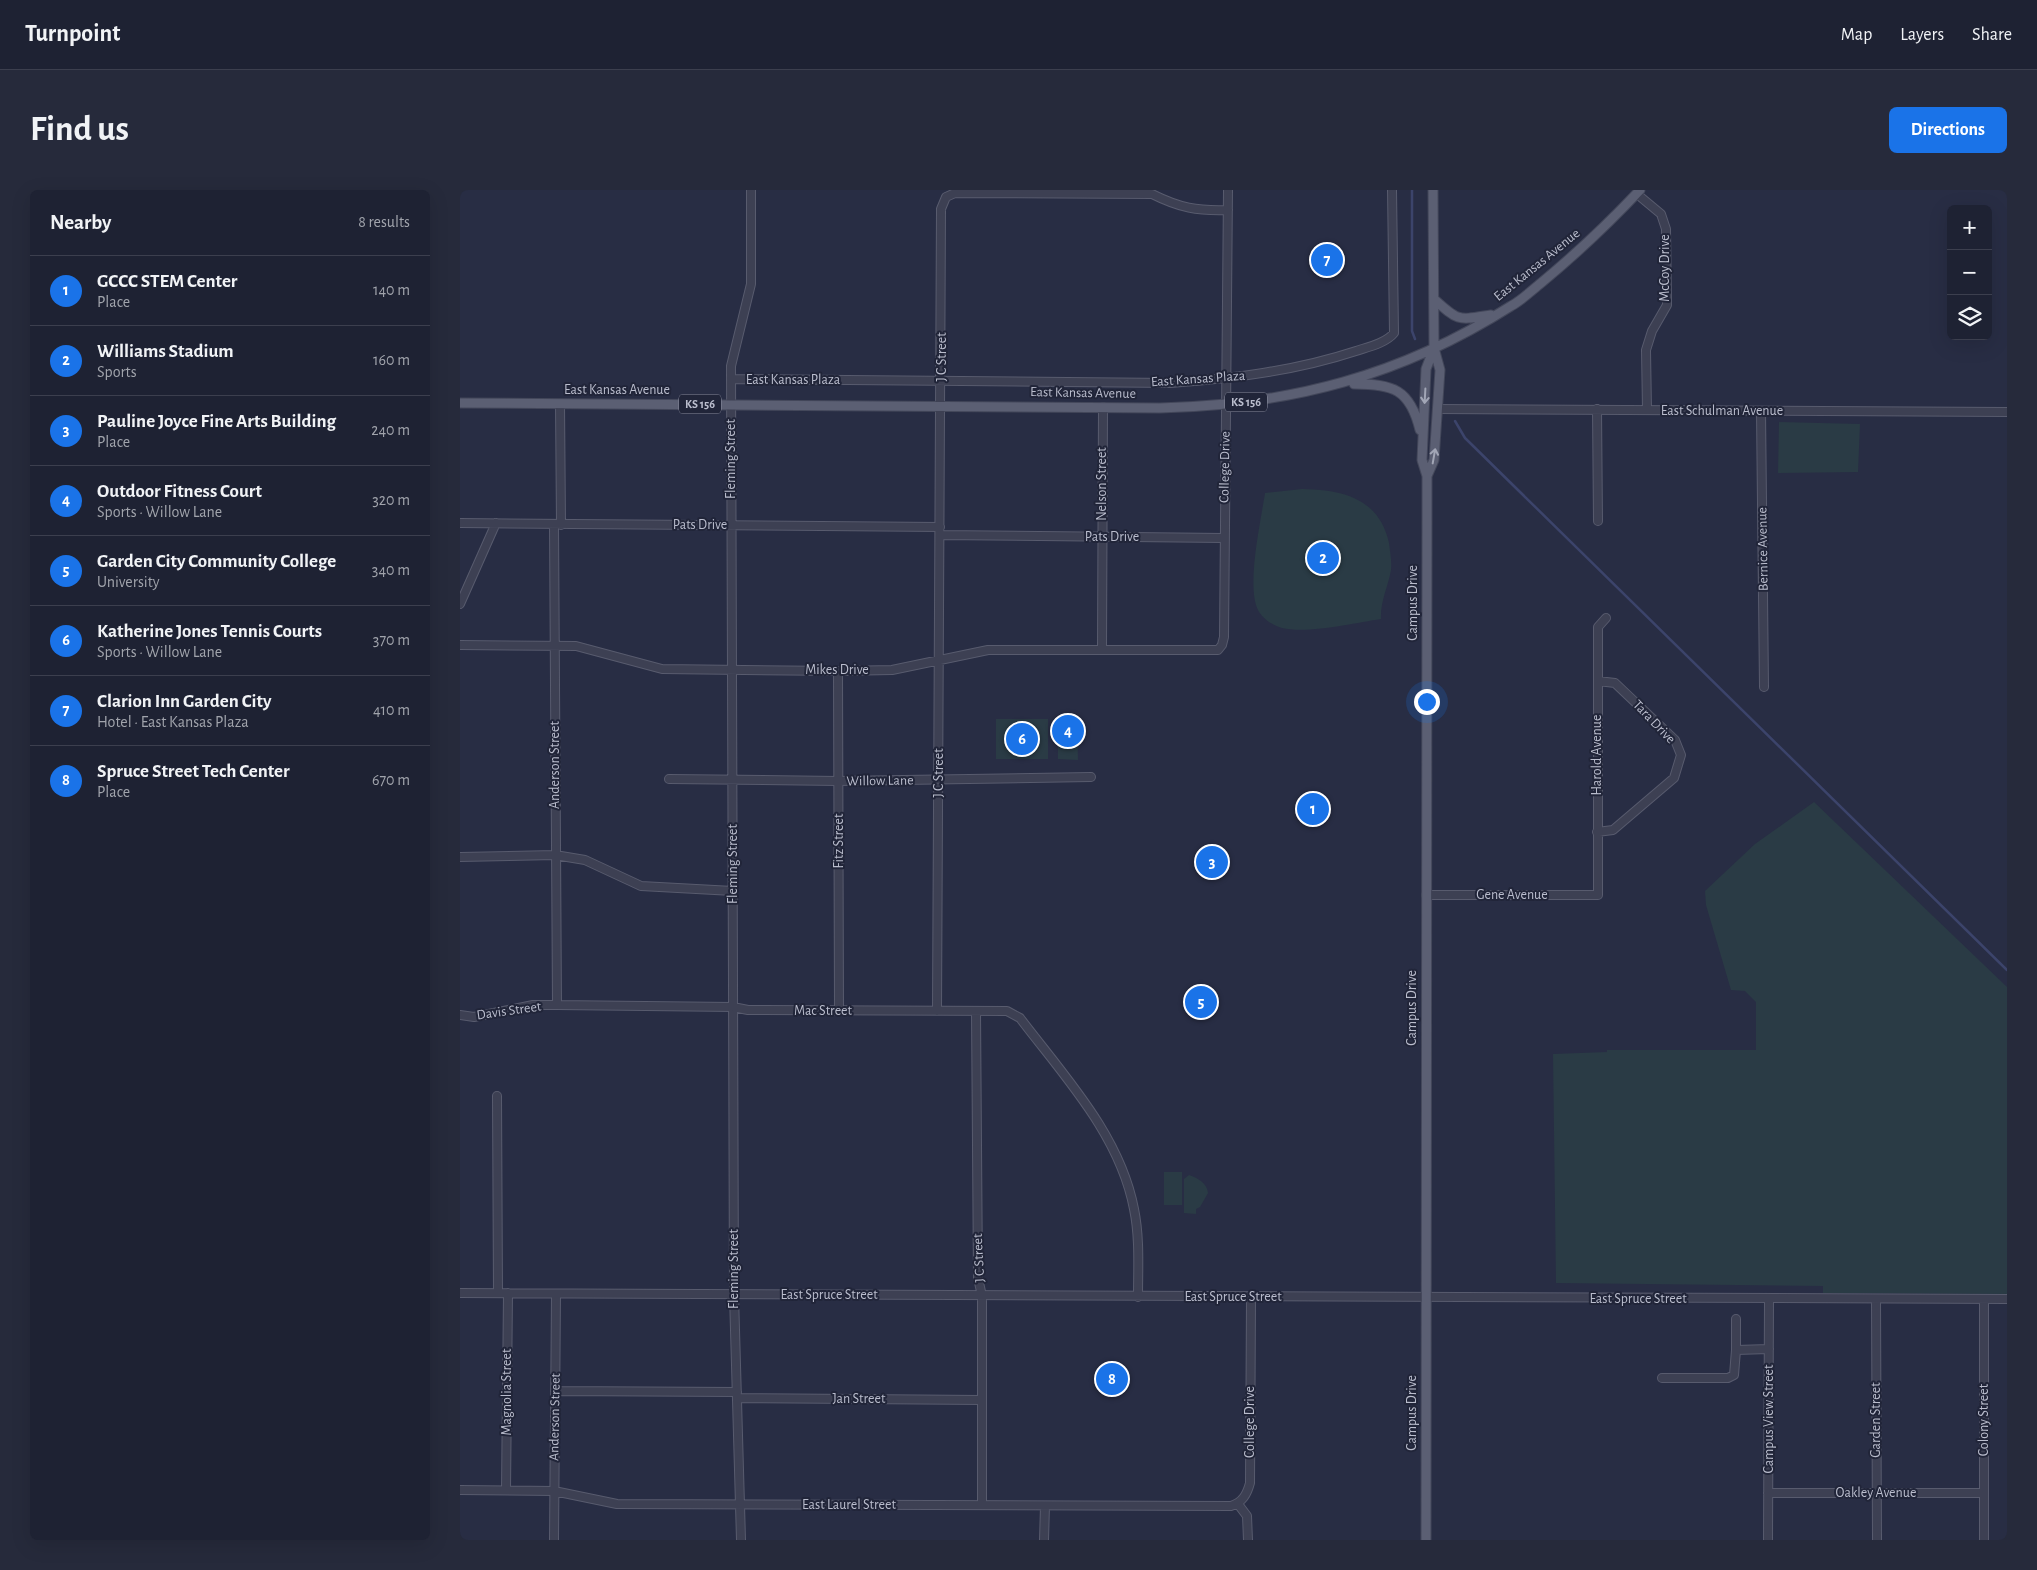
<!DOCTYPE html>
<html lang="en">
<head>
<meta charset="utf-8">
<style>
  body { margin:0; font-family:"Alegreya Sans",sans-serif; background:#262a3b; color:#f1f3f6 }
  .controls { position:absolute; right:15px; top:15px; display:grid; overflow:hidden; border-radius:8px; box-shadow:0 5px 20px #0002 }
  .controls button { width:45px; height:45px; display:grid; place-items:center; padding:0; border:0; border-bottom:1px solid #3c3f4e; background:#1e2233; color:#f1f3f6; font:25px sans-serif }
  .you { position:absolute; left:966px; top:511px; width:18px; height:18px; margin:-12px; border:4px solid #fff; border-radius:50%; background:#1a73e8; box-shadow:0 0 0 8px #1a73e833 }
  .badge { display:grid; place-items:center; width:32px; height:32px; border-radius:50%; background:#1a73e8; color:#fff; font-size:16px; font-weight:700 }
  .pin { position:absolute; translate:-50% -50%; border:2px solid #fff; box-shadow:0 1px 5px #0006 }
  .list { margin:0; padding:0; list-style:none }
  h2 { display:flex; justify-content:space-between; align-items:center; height:65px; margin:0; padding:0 20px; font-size:21px }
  h2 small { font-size:16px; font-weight:400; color:#a1a4ac }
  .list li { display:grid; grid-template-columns:32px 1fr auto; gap:15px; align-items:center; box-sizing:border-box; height:70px; padding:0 20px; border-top:1px solid #3c3f4e }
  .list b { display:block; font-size:19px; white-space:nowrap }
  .list p { margin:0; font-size:16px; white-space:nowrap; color:#a1a4ac }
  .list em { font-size:16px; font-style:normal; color:#a1a4ac }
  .icon { flex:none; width:28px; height:28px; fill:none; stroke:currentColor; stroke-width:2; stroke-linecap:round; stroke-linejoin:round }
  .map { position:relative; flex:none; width:1547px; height:1350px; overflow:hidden; border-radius:8px }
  header { display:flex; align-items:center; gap:30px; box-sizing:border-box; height:70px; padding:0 25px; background:#1e2233; border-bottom:1px solid #3c3f4e }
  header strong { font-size:24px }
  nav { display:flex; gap:28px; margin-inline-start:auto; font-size:18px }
  .intro { display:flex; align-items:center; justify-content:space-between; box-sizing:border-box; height:120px; padding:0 30px }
  h1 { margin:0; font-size:35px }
  .button { padding:12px 22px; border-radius:8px; background:#1a73e8; color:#fff; font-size:18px; font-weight:700 }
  main { display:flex; gap:30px; padding:0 30px }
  aside { flex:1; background:#1e2233; border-radius:8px; box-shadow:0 5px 20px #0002 }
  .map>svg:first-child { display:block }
  .green { fill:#2a3b45 }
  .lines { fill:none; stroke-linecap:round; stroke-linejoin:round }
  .stream { stroke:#3c446b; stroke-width:2.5 }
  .minor-casing { stroke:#585b6e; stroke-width:10 }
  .major-casing { stroke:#43475a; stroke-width:11 }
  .minor { stroke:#3d4053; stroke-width:8 }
  .major { stroke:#5b5f73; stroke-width:9 }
  .oneway { stroke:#a2a6b6 }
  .labels { text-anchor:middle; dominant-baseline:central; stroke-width:4; stroke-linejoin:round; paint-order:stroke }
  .shield { fill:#212539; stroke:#8c8fa1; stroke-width:1 }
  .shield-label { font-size:12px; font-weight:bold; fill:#babdcd }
  .street-label { font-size:14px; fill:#babdcd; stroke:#212539 }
</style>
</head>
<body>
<header>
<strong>Turnpoint</strong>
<nav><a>Map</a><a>Layers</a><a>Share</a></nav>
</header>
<div class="intro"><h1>Find us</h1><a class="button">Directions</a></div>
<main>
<aside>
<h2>Nearby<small>8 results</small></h2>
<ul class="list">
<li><span class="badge">1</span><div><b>GCCC STEM Center</b><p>Place</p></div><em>140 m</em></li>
<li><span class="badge">2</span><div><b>Williams Stadium</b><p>Sports</p></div><em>160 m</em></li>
<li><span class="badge">3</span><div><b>Pauline Joyce Fine Arts Building</b><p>Place</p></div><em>240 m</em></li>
<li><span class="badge">4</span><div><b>Outdoor Fitness Court</b><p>Sports · Willow Lane</p></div><em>320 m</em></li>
<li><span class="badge">5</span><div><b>Garden City Community College</b><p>University</p></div><em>340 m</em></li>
<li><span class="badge">6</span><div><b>Katherine Jones Tennis Courts</b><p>Sports · Willow Lane</p></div><em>370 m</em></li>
<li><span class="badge">7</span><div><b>Clarion Inn Garden City</b><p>Hotel · East Kansas Plaza</p></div><em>410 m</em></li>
<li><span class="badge">8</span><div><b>Spruce Street Tech Center</b><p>Place</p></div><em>670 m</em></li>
</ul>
</aside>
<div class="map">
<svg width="1547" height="1350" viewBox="0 0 1547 1350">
  <rect width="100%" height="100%" fill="#282d44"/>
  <!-- green -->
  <path class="green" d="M1319,232L1400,234L1398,282L1318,283Z
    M842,299C883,300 919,308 929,353C930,362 932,371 931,380C928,397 920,412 921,429C894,433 848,444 822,438C813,436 802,428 798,420C786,396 801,330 805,303Z
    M536,529H588V569H536Z
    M598,530H617L618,570L598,569Z
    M1354,612L1547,797V1104L1363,1103V1096L1096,1093L1093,864L1147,862V860H1296V812L1285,801L1271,800L1246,715L1245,701L1295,654Z
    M704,982H722V1015H704Z
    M729,985C738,988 747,993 748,1003L740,1017L736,1019V1024L724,1023V989Z"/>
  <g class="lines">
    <!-- stream -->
    <path class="stream" d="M952,0V141L955,149
      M995,231L1005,248L1547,780"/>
    <!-- minor casing -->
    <g class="minor-casing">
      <path id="minor" d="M1177,4L1201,24L1206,39L1207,115L1192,141L1186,160L1187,220
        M271,189L711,193C775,188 835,181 896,161C908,157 926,153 934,143L932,0
        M100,214L101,335
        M977,219L1547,222
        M1137,219L1138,331
        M1301,221L1304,497
        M0,333L480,337
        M94,334L97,815
        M480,345L764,348
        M0,414L36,333
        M0,455L116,456L202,479L378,481L432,480L528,460H758L762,455L764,447L768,0
        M642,460L643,217
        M378,481L379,821
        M209,589L378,591L631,587
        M1137,642L1153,640L1214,588L1221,565L1215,550L1155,493L1138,491
        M0,667L95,665L125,670L181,696L273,701
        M966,705H1138V437L1146,428
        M477,821L481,19L486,7L495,3L692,4C720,18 737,21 768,20
        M516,821L518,1088L522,1106V1315
        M0,825L14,827L73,815H97L273,817L288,820L547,821L560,828C604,886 660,945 674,1019C680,1048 678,1078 678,1107
        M37,906L38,1103
        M0,1103L1547,1109
        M1416,1109L1417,1350
        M1524,1109V1350
        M1276,1129V1160L1309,1159
        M1202,1188H1268L1274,1185L1276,1160
        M95,1201L277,1202
        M277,1208L522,1210
        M0,1300L94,1301L157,1314L771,1316C783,1312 787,1304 790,1293L791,1108
        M46,1300L48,1103
        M1308,1303H1524
        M778,1314L787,1326L788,1350
        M94,1350L96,1104
        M281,1350L274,1105L271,176L291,94V0
        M584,1350L585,1316
        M1308,1350L1309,1109"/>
    </g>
    <!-- major casing -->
    <g class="major-casing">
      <path id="major" d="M974,109C999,132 998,130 1031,125
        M894,194C933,194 950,199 960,240
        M0,213L700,218C830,215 941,186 1051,116C1062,110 1071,101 1081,93C1116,64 1149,33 1180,0
        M967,286L974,270L980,180L974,158L973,0
        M966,1350L967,327V286L962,270L966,179L974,158"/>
    </g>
    <!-- minor -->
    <use href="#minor" class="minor"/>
    <!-- major -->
    <use href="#major" class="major"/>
  </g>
  <!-- one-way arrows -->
  <defs><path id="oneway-shaft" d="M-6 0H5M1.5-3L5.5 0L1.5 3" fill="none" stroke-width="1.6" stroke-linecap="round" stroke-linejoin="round" transform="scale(1.25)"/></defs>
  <g class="oneway">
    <use href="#oneway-shaft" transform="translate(965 206) rotate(93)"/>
    <use href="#oneway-shaft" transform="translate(974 266) rotate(-80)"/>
  </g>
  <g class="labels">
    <!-- shield labels -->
    <g class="shield">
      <rect x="765" y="202.5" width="42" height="19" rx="4"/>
      <rect x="219" y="204.5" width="42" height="19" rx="4"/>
    </g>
    <g class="shield-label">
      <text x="786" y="212">KS 156</text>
      <text x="240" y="214">KS 156</text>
    </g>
    <!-- street labels -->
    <g class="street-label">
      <text transform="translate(1077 75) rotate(-39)">East Kansas Avenue</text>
      <text transform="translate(1205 78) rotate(-90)">McCoy Drive</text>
      <text transform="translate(482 167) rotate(-90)">J C Street</text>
      <text transform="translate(738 189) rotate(-4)">East Kansas Plaza</text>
      <text x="333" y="190">East Kansas Plaza</text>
      <text x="157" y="200">East Kansas Avenue</text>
      <text transform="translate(623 203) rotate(1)">East Kansas Avenue</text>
      <text x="1262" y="221">East Schulman Avenue</text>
      <text transform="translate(271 269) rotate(-90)">Fleming Street</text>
      <text transform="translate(765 277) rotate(-89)">College Drive</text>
      <text transform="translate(642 294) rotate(-90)">Nelson Street</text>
      <text x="240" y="335">Pats Drive</text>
      <text x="652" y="347">Pats Drive</text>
      <text transform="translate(1303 359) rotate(-91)">Bernice Avenue</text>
      <text transform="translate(953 413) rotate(-90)">Campus Drive</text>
      <text x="377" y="480">Mikes Drive</text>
      <text transform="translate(1194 532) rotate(46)">Tara Drive</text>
      <text transform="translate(1137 565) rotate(-90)">Harold Avenue</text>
      <text transform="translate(95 575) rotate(-90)">Anderson Street</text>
      <text transform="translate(479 583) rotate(-90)">J C Street</text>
      <text transform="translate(420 591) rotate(-1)">Willow Lane</text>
      <text transform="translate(379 651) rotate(-90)">Fitz Street</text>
      <text transform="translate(273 674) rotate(-90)">Fleming Street</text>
      <text x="1052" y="705">Gene Avenue</text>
      <text transform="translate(952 818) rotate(-90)">Campus Drive</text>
      <text transform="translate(49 821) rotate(-8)">Davis Street</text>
      <text x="363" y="821">Mac Street</text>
      <text transform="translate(519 1068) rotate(-93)">J C Street</text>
      <text transform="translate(274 1079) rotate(-90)">Fleming Street</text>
      <text x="369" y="1105">East Spruce Street</text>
      <text x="773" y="1107">East Spruce Street</text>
      <text x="1178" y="1109">East Spruce Street</text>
      <text transform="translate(47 1202) rotate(-90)">Magnolia Street</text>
      <text x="399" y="1209">Jan Street</text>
      <text transform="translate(952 1223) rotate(-90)">Campus Drive</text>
      <text transform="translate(95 1227) rotate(-89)">Anderson Street</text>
      <text transform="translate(1309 1229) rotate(-90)">Campus View Street</text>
      <text transform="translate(1416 1230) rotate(-90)">Garden Street</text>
      <text transform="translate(1524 1230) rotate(-90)">Colony Street</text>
      <text transform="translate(790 1232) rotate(-90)">College Drive</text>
      <text x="1416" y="1303">Oakley Avenue</text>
      <text x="389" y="1315">East Laurel Street</text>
    </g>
  </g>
</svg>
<div class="controls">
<button>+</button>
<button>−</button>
<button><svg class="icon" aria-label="layers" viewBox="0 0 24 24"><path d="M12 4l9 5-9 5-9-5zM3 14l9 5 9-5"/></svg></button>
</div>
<div class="you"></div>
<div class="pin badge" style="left:853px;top:619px">1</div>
<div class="pin badge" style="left:863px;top:368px">2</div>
<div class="pin badge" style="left:752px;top:672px">3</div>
<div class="pin badge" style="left:608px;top:541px">4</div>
<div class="pin badge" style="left:741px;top:812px">5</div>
<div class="pin badge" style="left:562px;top:549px">6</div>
<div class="pin badge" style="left:867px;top:70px">7</div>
<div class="pin badge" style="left:652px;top:1189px">8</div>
</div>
</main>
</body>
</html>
